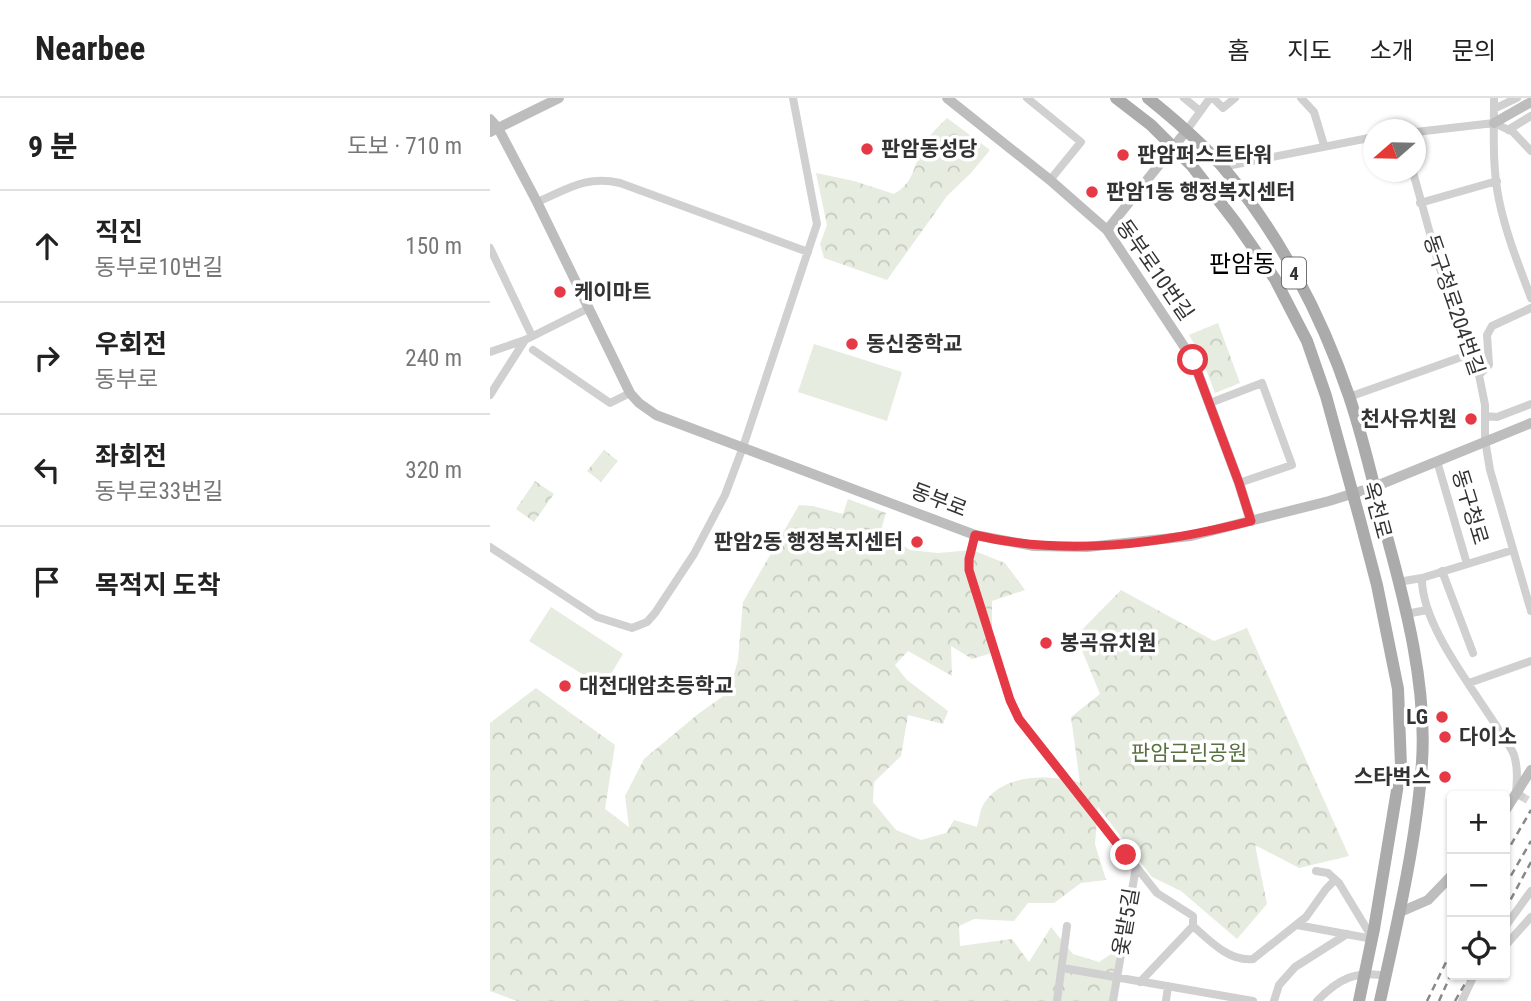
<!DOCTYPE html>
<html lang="ko">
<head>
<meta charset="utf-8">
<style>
  body { margin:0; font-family:"Roboto Condensed","Noto Sans KR",sans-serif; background:#f2f2f2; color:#222 }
  .controls { position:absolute; right:21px; bottom:21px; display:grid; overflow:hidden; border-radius:7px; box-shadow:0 2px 5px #0004 }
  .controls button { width:63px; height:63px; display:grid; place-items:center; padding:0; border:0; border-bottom:2px solid #e0e0e0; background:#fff; color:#222; font:35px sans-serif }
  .compass { position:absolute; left:873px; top:21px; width:63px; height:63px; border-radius:50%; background:#fff; box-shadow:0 2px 5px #0004; rotate:250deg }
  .stop { position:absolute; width:21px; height:21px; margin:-16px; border:5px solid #e63946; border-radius:50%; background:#fff }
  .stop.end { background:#e63946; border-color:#fff; box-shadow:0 2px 7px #0008 }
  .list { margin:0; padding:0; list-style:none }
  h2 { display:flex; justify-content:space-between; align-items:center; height:91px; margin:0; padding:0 28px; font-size:30px }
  h2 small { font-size:23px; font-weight:400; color:#767676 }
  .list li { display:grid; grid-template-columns:46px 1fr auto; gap:21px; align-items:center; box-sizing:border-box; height:112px; padding:0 28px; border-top:2px solid #e0e0e0 }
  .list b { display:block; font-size:26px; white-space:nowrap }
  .list p { margin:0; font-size:23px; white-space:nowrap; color:#767676 }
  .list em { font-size:23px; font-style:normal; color:#767676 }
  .icon { flex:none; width:38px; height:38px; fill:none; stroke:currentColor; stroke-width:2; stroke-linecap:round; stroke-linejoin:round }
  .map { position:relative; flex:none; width:1041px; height:903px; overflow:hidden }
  header { display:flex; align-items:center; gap:42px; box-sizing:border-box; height:98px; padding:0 35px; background:#fff; border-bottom:2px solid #e0e0e0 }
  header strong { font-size:33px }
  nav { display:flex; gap:38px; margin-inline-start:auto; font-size:24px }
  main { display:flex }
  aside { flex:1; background:#fff }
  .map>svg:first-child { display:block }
  .forest { fill:url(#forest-crowns) }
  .garden { fill:#e6ecdf }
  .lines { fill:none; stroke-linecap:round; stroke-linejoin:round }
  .street-tunnel { stroke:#d6d6d6; stroke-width:8; stroke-dasharray:8 4; stroke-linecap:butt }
  .street { stroke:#d0d0d0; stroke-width:8 }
  .secondary { stroke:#bdbdbd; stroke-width:10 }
  .primary { stroke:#ababab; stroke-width:12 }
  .rail { stroke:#888; stroke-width:2.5; stroke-dasharray:7 5; stroke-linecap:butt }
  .route { stroke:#e63946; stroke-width:9 }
  .poi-dot { fill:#e63946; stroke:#fff; stroke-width:2.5 }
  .labels { text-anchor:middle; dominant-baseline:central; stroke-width:7; stroke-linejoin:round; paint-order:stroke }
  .shield { fill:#fff; stroke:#707070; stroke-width:2 }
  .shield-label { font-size:19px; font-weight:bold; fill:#333 }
  .poi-label { font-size:21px; font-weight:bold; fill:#333; stroke:#fff; text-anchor:start }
  .street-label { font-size:21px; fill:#333; stroke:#fff }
  .park-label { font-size:21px; fill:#56703f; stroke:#fff }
  .quarter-label { font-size:24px; fill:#000; stroke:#fff }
</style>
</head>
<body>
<header>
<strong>Nearbee</strong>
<nav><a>홈</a><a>지도</a><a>소개</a><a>문의</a></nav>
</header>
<main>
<aside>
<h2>9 분<small>도보 · 710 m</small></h2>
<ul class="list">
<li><svg class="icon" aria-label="ahead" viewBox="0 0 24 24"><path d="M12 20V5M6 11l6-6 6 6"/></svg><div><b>직진</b><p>동부로10번길</p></div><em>150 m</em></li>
<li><svg class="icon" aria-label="right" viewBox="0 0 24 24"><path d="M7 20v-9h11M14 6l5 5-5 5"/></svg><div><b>우회전</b><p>동부로</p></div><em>240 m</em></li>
<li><svg class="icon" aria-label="left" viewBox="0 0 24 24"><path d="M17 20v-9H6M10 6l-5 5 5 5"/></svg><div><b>좌회전</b><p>동부로33번길</p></div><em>320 m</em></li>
<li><svg class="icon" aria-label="arrive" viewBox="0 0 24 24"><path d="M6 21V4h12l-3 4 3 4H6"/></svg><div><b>목적지 도착</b></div></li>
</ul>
</aside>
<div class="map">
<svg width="1041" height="903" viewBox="0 0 1041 903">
  <defs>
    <pattern id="forest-crowns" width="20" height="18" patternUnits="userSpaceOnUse" patternTransform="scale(1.75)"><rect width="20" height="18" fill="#e6ecdf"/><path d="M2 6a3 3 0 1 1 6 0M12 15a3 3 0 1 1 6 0" fill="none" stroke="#c6cbc0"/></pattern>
  </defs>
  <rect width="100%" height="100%" fill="#fff"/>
  <!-- forest -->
  <path class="forest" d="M457,20L500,52L481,75L457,98L397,182L334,160L330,146L337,127L326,75L364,83L404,96C426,83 423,66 435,45C440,36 449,28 457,20Z
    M728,225L750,285L725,295L710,256L699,237Z
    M114,352L128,363L111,384L97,373Z
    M45,383L64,396L44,424L26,411Z
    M358,401L396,415L391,432L420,452L448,455L482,452L515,465L535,492L502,503V555L482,561L461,548L462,578L418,553L405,567L417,582L458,613L453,626L418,617L411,658L384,684L383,704L406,732L431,742L456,735L464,722L487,729C489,722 490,713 493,707C511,675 560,676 590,685L581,619L610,596L586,538L631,492L724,543L757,530L859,758L809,770L765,747L777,806L747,841L691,793L662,779L608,709L605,746L616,782L591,785L564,805H538L524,823L484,821L469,828L470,848L522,841L539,864L561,829L583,856L609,864L627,852L622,903H27L0,893V625L46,590L125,647L115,711L139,729L135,698L154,661L208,616L239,594L248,562L253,504L309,407L323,408L353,416Z"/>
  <!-- garden -->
  <path class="garden" d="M324,246L412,274L397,323L308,294Z
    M61,509L133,556L113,589L39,543Z"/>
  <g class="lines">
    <!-- street-tunnel -->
    <path class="street-tunnel" d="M1031,698L1041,704"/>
    <!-- street -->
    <path class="street" d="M537,0L591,44L560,82
      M694,0L710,13
      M723,0L733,10L745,0
      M811,0L824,14L834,47
      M1004,0C1004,34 1002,68 1009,102C1016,136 1029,168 1041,200
      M1004,11L1027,0
      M697,32L720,0
      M1018,32L1041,18
      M926,34L1004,25L1023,34L1041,53
      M732,69L884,39
      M923,74L949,168L989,277L995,307V342L1000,372L1041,513
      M47,104C78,91 96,77 130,85L318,154
      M930,105L1007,83
      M0,150L42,238
      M43,252L120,305L140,295
      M0,254L35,242L99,210
      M989,277L999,267L997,237L1002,228L1041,210
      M0,297L35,242
      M859,299L980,256
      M720,305L772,285L802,367L749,385
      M995,318L1007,319L1041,306
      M947,363L977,466
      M485,437L479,461V472L520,602L529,621L667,795L703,818V828L650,884
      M0,449L107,519L142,530L157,524L165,515L204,456L235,397L253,349L327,126L303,0
      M952,473L983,555
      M932,480C931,526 982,589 1007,629C1012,638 1020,647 1024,657C1028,670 1027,682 1026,695L1031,698
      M908,484L932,480L1023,452
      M916,516L937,512
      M979,585L1041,563
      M826,773L838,775L849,785L883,841
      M807,827L883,841
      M703,828C719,842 739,864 763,861L816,819L836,791L845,782
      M1015,829L1041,793
      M1015,848L1041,819
      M573,870L763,903
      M567,903L577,828
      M623,903L646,769
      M676,903L678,888
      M784,903L789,887L805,869L857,836
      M827,903C848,881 866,872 896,878
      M972,903L984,877"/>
    <!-- secondary -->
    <path class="secondary" d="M457,0L560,82L617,132L703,262L749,385L761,423
      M0,21L8,30L47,104L140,295L149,305L166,317L485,437L544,448L597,449L701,438L839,403L884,389L1041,325
      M1004,25L1041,4
      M0,34L69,0
      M617,132L697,32
      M1015,713L1041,672
      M908,815L938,802L962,777"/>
    <!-- primary -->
    <path class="primary" d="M626,0L661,27L702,68L746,125L785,181L817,243L836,298L870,422L887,487L908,591L911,668L884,831L869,903
      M658,0C684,21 710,43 732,68C788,134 831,216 859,298C874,342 884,389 896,435C916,508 937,588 932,664C927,741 907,827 890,903"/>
    <!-- rail -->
    <path class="rail" d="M1015,757L1041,712
      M1015,788L1041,743
      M1015,812L1041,764
      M937,903L962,852
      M949,903L962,874
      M965,903L980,877"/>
  </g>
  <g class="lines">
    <!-- route -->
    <path class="route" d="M636,757L529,621L520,602L479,472V461L485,437C577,459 671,446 761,423L749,385L703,262"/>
  </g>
  <!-- markers -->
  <g class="poi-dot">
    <circle cx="377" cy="51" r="7"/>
    <circle cx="633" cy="57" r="7"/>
    <circle cx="602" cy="94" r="7"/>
    <circle cx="70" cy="194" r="7"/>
    <circle cx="362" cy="246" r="7"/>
    <circle cx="981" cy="321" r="7"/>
    <circle cx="427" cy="444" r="7"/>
    <circle cx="556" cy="545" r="7"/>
    <circle cx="75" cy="588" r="7"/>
    <circle cx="952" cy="619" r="7"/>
    <circle cx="955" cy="639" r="7"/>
    <circle cx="955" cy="679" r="7"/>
  </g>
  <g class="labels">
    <!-- shield labels -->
    <rect class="shield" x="792" y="159.5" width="24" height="31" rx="5"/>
    <g class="shield-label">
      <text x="804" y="175">4</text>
    </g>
    <!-- poi labels -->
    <g class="poi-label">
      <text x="391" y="51">판암동성당</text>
      <text x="647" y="57">판암퍼스트타워</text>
      <text x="616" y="94">판암1동 행정복지센터</text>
      <text x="84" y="194">케이마트</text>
      <text x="376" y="246">동신중학교</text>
      <text x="967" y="321" text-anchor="end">천사유치원</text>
      <text x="413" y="444" text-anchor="end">판암2동 행정복지센터</text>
      <text x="570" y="545">봉곡유치원</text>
      <text x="89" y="588">대전대암초등학교</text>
      <text x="938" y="619" text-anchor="end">LG</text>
      <text x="969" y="639">다이소</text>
      <text x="941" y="679" text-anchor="end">스타벅스</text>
    </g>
    <!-- street labels -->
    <g class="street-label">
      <text transform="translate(665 172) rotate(55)">동부로10번길</text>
      <text transform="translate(964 207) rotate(71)">동구청로204번길</text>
      <text transform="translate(449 402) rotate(21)">동부로</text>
      <text transform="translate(980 409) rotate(73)">동구청로</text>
      <text transform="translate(887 412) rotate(75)">옥천로</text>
      <text transform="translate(636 824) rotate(-80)">옻밭5길</text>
    </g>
    <!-- park labels -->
    <g class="park-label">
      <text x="699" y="655">판암근린공원</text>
    </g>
    <!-- quarter labels -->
    <g class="quarter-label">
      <text x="752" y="166">판암동</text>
    </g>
  </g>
</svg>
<div class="controls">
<button>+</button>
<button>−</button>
<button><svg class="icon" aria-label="locate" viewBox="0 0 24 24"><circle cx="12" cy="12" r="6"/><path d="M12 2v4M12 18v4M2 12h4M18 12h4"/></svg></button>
</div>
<svg class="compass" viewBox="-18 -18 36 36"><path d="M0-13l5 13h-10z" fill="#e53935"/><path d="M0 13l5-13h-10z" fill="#767676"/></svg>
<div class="stop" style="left:703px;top:262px"></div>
<div class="stop end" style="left:636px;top:757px"></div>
</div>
</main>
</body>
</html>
